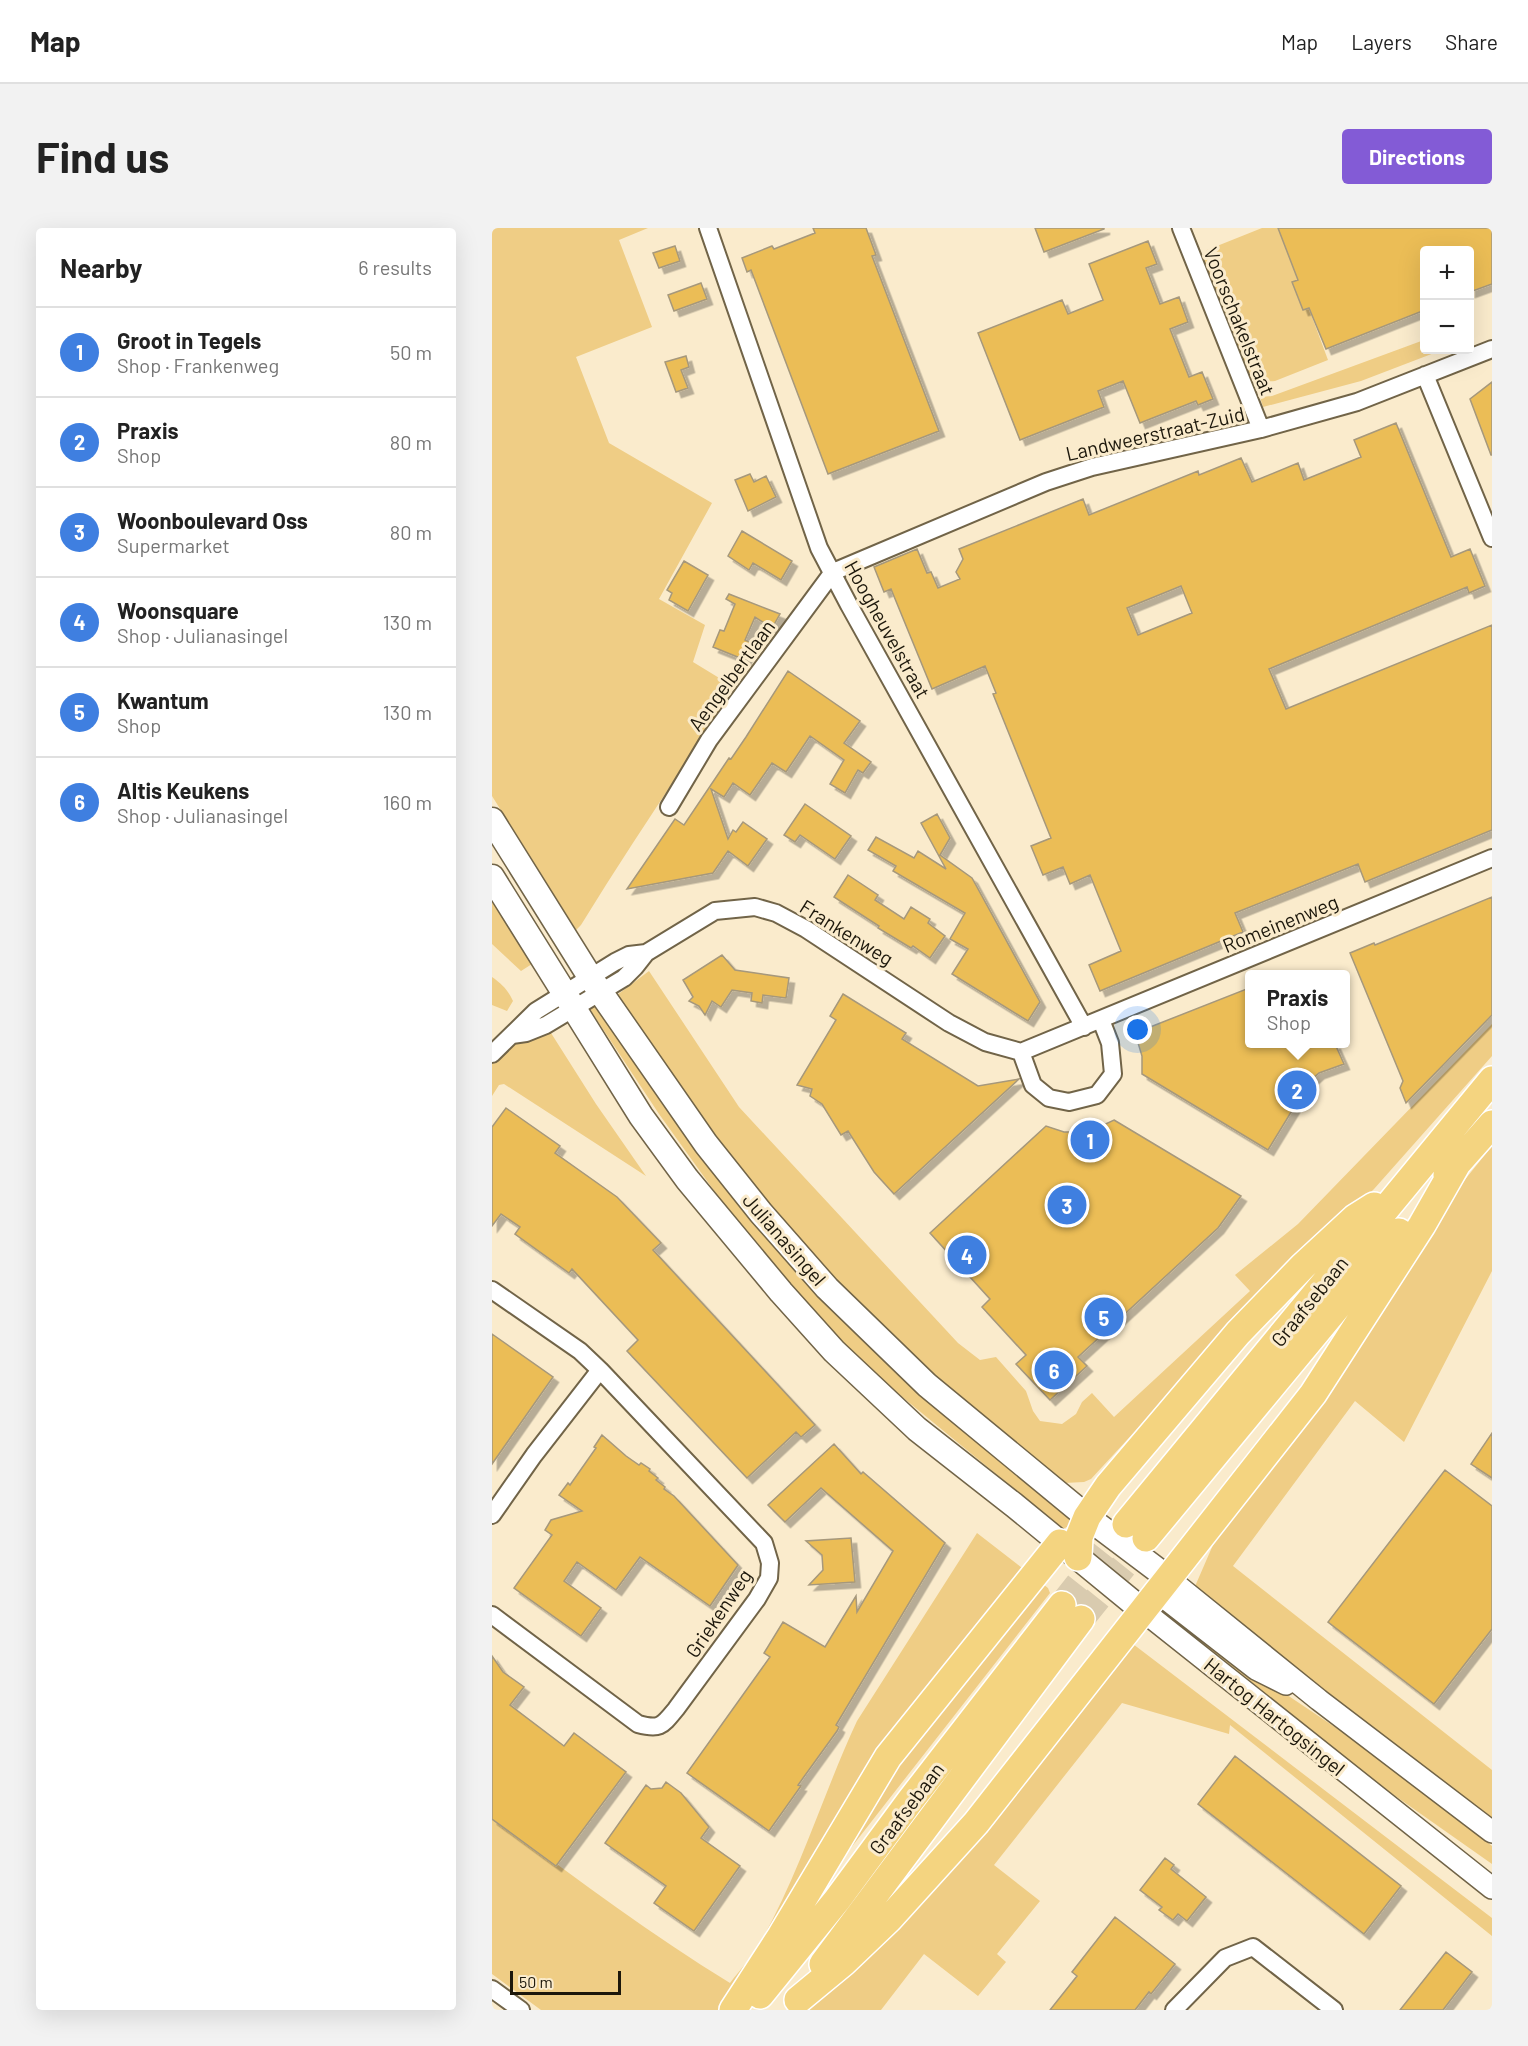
<!DOCTYPE html>
<html lang="en">
<head>
<meta charset="utf-8">
<style>
  body { margin:0; font-family:Barlow,sans-serif; background:#f2f2f2; color:#222 }
  .controls { position:absolute; right:18px; top:18px; display:grid; overflow:hidden; border-radius:6px; box-shadow:0 6px 24px #0002 }
  .controls button { width:54px; height:54px; display:grid; place-items:center; padding:0; border:0; border-bottom:2px solid #e0e0e0; background:#fff; color:#222; font:30px sans-serif }
  .scale { position:absolute; left:18px; bottom:15px; width:111px; box-sizing:border-box; padding-left:6px; border:3px solid #1c170b; border-top:0; font-size:16px; line-height:21px; white-space:nowrap; color:#1c170b; -webkit-text-stroke:4px #faebcc; paint-order:stroke }
  .you { position:absolute; left:646px; top:802px; width:21px; height:21px; margin:-15px; border:4px solid #fff; border-radius:50%; background:#1a73e8; box-shadow:0 0 0 9px #1a73e833 }
  .badge { display:grid; place-items:center; width:39px; height:39px; border-radius:50%; background:#835bd6; color:#fff; font-size:20px; font-weight:700 }
  .pin { position:absolute; translate:-50% -50%; border:3px solid #fff; box-shadow:0 2px 6px #0006 }
  .popup { position:absolute; left:753px; top:742px; width:105px; height:78px; box-sizing:border-box; display:grid; place-content:center; border-radius:6px; background:#fff; filter:drop-shadow(0 2px 4px #0005); font-size:20px; white-space:nowrap; color:#767676 }
  .popup b { font-size:22px; color:#222 }
  .popup::after { content:''; position:absolute; left:50%; top:100%; margin-left:-12px; border:12px solid transparent; border-top-color:#fff }
  .list { margin:0; padding:0; list-style:none }
  h2 { display:flex; justify-content:space-between; align-items:center; height:78px; margin:0; padding:0 24px; font-size:26px }
  h2 small { font-size:20px; font-weight:400; color:#767676 }
  .list li { display:grid; grid-template-columns:39px 1fr auto; gap:18px; align-items:center; box-sizing:border-box; height:90px; padding:0 24px; border-top:2px solid #e0e0e0 }
  .list b { display:block; font-size:22px; white-space:nowrap }
  .list p { margin:0; font-size:20px; white-space:nowrap; color:#767676 }
  .list em { font-size:20px; font-style:normal; color:#767676 }
  .map { position:relative; flex:none; width:1000px; height:1782px; overflow:hidden; border-radius:6px }
  header { display:flex; align-items:center; gap:36px; box-sizing:border-box; height:84px; padding:0 30px; background:#fff; border-bottom:2px solid #e0e0e0 }
  header strong { font-size:28px }
  nav { display:flex; gap:33px; margin-inline-start:auto; font-size:21px }
  .intro { display:flex; align-items:center; justify-content:space-between; box-sizing:border-box; height:144px; padding:0 36px }
  h1 { margin:0; font-size:42px }
  .button { padding:15px 27px; border-radius:6px; background:#835bd6; color:#fff; font-size:21px; font-weight:700 }
  main { display:flex; gap:36px; padding:0 36px }
  aside { flex:1; background:#fff; border-radius:6px; box-shadow:0 6px 24px #0002 }
  .map>svg:first-child { display:block }
  .green { fill:#efcd85 }
  .building { fill:#ebbd57; stroke:#a6987b; stroke-width:1.5; fill-rule:evenodd; filter:url(#shadow) }
  .lines { fill:none; stroke-linecap:round; stroke-linejoin:round }
  .primary-tunnel { stroke:#d9cbaf; stroke-width:27; stroke-dasharray:27 14; stroke-linecap:butt }
  .minor-casing { stroke:#716448; stroke-width:20 }
  .tertiary-casing { stroke:#716448; stroke-width:24 }
  .secondary-casing { stroke:#716448; stroke-width:27 }
  .primary-casing { stroke:#fff; stroke-width:30 }
  .minor { stroke:#fff; stroke-width:16 }
  .tertiary { stroke:#fff; stroke-width:21 }
  .secondary { stroke:#fff; stroke-width:24 }
  .primary { stroke:#f4d480; stroke-width:27 }
  .labels { text-anchor:middle; dominant-baseline:central; stroke-width:6; stroke-linejoin:round; paint-order:stroke }
  .street-label { font-size:20px; fill:#1c170b; stroke:#faebcc }
</style>
</head>
<body>
<header>
<strong>Map</strong>
<nav><a>Map</a><a>Layers</a><a>Share</a></nav>
</header>
<div class="intro"><h1>Find us</h1><a class="button">Directions</a></div>
<main>
<aside>
<h2>Nearby<small>6 results</small></h2>
<ul class="list">
<li><span class="badge" style="background:#3f7fe0">1</span><div><b>Groot in Tegels</b><p>Shop · Frankenweg</p></div><em>50 m</em></li>
<li><span class="badge" style="background:#3f7fe0">2</span><div><b>Praxis</b><p>Shop</p></div><em>80 m</em></li>
<li><span class="badge" style="background:#3f7fe0">3</span><div><b>Woonboulevard Oss</b><p>Supermarket</p></div><em>80 m</em></li>
<li><span class="badge" style="background:#3f7fe0">4</span><div><b>Woonsquare</b><p>Shop · Julianasingel</p></div><em>130 m</em></li>
<li><span class="badge" style="background:#3f7fe0">5</span><div><b>Kwantum</b><p>Shop</p></div><em>130 m</em></li>
<li><span class="badge" style="background:#3f7fe0">6</span><div><b>Altis Keukens</b><p>Shop · Julianasingel</p></div><em>160 m</em></li>
</ul>
</aside>
<div class="map">
<svg width="1000" height="1782" viewBox="0 0 1000 1782">
  <defs>
    <filter id="shadow"><feDropShadow dx="5.5" dy="5.5" stdDeviation="0" flood-color="#0004"/></filter>
  </defs>
  <rect width="100%" height="100%" fill="#faebcc"/>
  <!-- green -->
  <path class="green" d="M0,0H156L127,12L160,99L84,129L117,215L220,275L167,371L213,397L201,434L242,459C192,539 138,617 89,697L84,702L0,568Z
    M770,0H787L836,132L783,153C770,154 762,151 753,141L710,30L715,22Z
    M932,112V122H950L869,153L771,179L768,169L780,168Z
    M0,668L40,736L29,743L0,716Z
    M157,743L247,879L466,1115L488,1132L504,1129L534,1163L541,1183L548,1193L570,1196L584,1186L590,1174L600,1165L622,1189L758,1063L743,1047L806,996L1000,796V828L882,961L730,1109L599,1251L592,1254L572,1255L500,1201L359,1073L239,933L125,767Z
    M0,749C10,756 16,762 21,773L15,783L0,777Z
    M107,774L187,898L586,1293L571,1301L347,1117L284,1044L233,978L167,886L97,780Z
    M53,802L59,805L104,876L154,948L12,856L7,857L0,868V835C15,818 33,811 53,802Z
    M1000,918V1043L912,1214L863,1173L741,1338L1000,1542V1594L701,1363L724,1310L942,990Z
    M485,1305L556,1360L558,1365L351,1630L241,1782H49L0,1746V1587C77,1646 155,1704 238,1755C248,1742 260,1729 268,1715C308,1645 331,1566 365,1493Z
    M663,1373L701,1404L892,1532L1000,1618V1636L892,1560L719,1422L659,1381Z
    M641,1416L1000,1690V1708L738,1497L737,1506L630,1475L502,1637L548,1673L505,1726L514,1734L486,1768L432,1726L389,1782H317Z"/>
  <!-- building -->
  <path class="building" d="M321,0H374L384,27L380,28L447,203L336,246L259,42L255,44L250,30L280,18L282,21L323,5Z
    M543,0H612V1L552,24Z
    M786,0H1000V56L978,64V22H933V82L834,121L817,80L811,82L800,54L806,52Z
    M656,13L665,36L654,40L668,76L687,69L696,94L678,101L697,149L710,144L721,171L706,177L704,173L648,195L631,153L606,163L612,179L528,212L486,105L570,72L576,86L611,72L597,36Z
    M183,18L188,33L167,40L161,25Z
    M209,55L215,71L182,83L176,67Z
    M194,128L197,139L189,142L196,160L184,164L173,134Z
    M1000,154V227H999L978,171Z
    M904,195L959,329L978,321L993,358L977,365L975,359L777,441L794,481L1000,397V602L873,654L866,636L743,685L751,704L608,763L597,737L629,723L598,647L578,656L571,639L551,647L539,618L559,610L501,466L504,465L493,438L440,461L399,361L392,364L382,339L425,321L435,345L439,344L446,360L468,351L464,344L471,331L467,321L591,271L597,287L706,243L707,247L749,230L760,254L806,235L812,252L869,229L862,212ZM689,358L700,385L646,407L635,380Z
    M258,246L262,254L274,248L284,269L256,283L243,252Z
    M250,303L300,333L289,352L261,335L257,342L236,328Z
    M192,333L216,347L196,383L177,372L180,365L175,362Z
    M237,366L288,386L280,400L263,389L253,412L260,415L253,432L221,419L228,402L232,403L243,376L234,371Z
    M296,443L368,493L352,515L379,534L371,545L366,542L353,565L338,556L352,532L318,508L294,544L280,535L258,567L241,555L232,569L219,561L236,611L241,602L244,604L251,594L275,611L256,638L236,623L221,645L135,661L183,591L192,597L237,530L239,531L254,509Z
    M313,576L359,608L343,631L308,607L303,614L292,607Z
    M445,586L458,610L448,627L480,650L548,774L536,793L460,746L476,721L458,711L473,685L401,643L404,638L376,622L384,609L422,630L426,623L454,641L429,595Z
    M356,647L386,667L383,672L412,691L419,679L438,691L436,695L453,708L438,730L421,718L419,720L386,700L387,698L342,669Z
    M1000,669V787L914,875L908,860L911,853L858,725L882,715L883,717Z
    M230,727L243,742L297,750L294,770L271,767L270,775L259,773L260,765L240,762L229,779L220,773L213,787L207,778L197,773L201,769L191,752Z
    M757,760V816H843L852,836L827,845L818,853L776,922L650,846V828L643,805Z
    M351,766L414,805L410,811L486,858L527,851L402,966L382,944L356,903L349,907L330,876L318,868L320,861L305,857L344,792L338,788Z
    M14,880L68,918L63,925L125,969L169,1015L161,1022L323,1197L309,1209L304,1204L255,1250L135,1123L146,1112L80,1041L77,1045L23,1006L28,999L9,986L0,998V899Z
    M622,892L749,968L726,1000L586,1129L595,1138L558,1172L524,1136L534,1127L490,1079L498,1071L438,1005L554,898L572,904H589L603,901Z
    M0,1106L61,1149L0,1236Z
    M1000,1205V1250L979,1236Z
    M110,1207L134,1228L147,1237L149,1235L158,1241L157,1243L166,1250L164,1252L173,1259L172,1261L182,1268L246,1337L218,1378L148,1329L124,1362L85,1334L72,1353L109,1380L89,1408L22,1360L60,1307L53,1302L59,1292L90,1283L67,1267L76,1255L78,1257L104,1220L102,1219Z
    M342,1216L369,1246L371,1244L453,1315L344,1497L347,1499L345,1503L306,1557L309,1558L277,1603L195,1545L278,1429L272,1425L291,1394L333,1419L364,1368L365,1384L401,1323L329,1260L293,1294L276,1277Z
    M953,1242L1000,1278V1401L942,1476L836,1394Z
    M359,1310L363,1354L317,1357L331,1342L330,1327L314,1313Z
    M0,1428L11,1444L32,1459L18,1477L72,1518L82,1505L134,1544L64,1638L0,1591Z
    M743,1528L909,1658L872,1706L706,1576Z
    M174,1554L189,1565L217,1599L209,1610L248,1638L202,1703L162,1675L174,1658L113,1615L154,1557L159,1561L170,1560Z
    M673,1630L682,1637L679,1641L714,1669L695,1693L686,1686L681,1692L667,1682L670,1679L648,1662Z
    M623,1689L683,1736L659,1766L657,1764L643,1782H558L585,1748L580,1744Z
    M954,1724L980,1744L951,1782H908Z"/>
  <g class="lines">
    <!-- primary-tunnel -->
    <path class="primary-tunnel" d="M570,1377L634,1296
      M589,1391L654,1310"/>
    <!-- minor casing -->
    <g class="minor-casing">
      <path id="minor" d="M216,0L327,320L357,377L592,799
        M689,0L769,201
        M933,147L1000,310
        M177,579L217,512L341,344L554,254L600,239L769,201L865,174L1000,121
        M20,807L34,805L54,797L132,750L143,739L154,725
        M529,824L541,857L557,870L577,874L605,867L621,846L618,815L609,792
        M0,826L44,783L123,734L137,727L154,725L223,683L263,679L284,685L314,701L457,795L493,814L529,824L1000,630
        M0,1062L88,1123L108,1142L272,1315L278,1335L277,1350L265,1371L184,1481C170,1498 168,1502 146,1496L0,1387
        M0,1287L42,1227L108,1142
        M0,1761L29,1782
        M682,1782L733,1730L761,1719L842,1782"/>
    </g>
    <!-- tertiary casing -->
    <g class="tertiary-casing">
      <path id="tertiary" d="M676,1350L827,1472L1000,1604
        M665,1364L764,1441L794,1456
        M650,1382L1000,1660"/>
    </g>
    <!-- secondary casing -->
    <g class="secondary-casing">
      <path id="secondary" d="M0,592L98,749L214,916L269,985L335,1060L435,1157L595,1289L676,1350
        M0,649L149,888L195,951L289,1064L342,1123L425,1201L522,1277L650,1382"/>
    </g>
    <!-- primary casing -->
    <g class="primary-casing">
      <path id="primary" d="M955,947L1000,896
        M634,1296L1000,852
        M654,1310L907,1004
        M586,1329L587,1309L595,1289L616,1258L746,1105L811,1038L863,990L882,978
        M331,1736L589,1391
        M268,1767L345,1672L418,1573L570,1377
        M306,1772L352,1734L397,1691L484,1595L821,1166L930,997L966,934
        M241,1782L289,1708L396,1529L568,1315"/>
    </g>
    <!-- minor -->
    <use href="#minor" class="minor"/>
    <!-- tertiary -->
    <use href="#tertiary" class="tertiary"/>
    <!-- secondary -->
    <use href="#secondary" class="secondary"/>
    <!-- primary -->
    <use href="#primary" class="primary"/>
  </g>
  <g class="labels">
    <!-- street labels -->
    <g class="street-label">
      <text transform="translate(748 93) rotate(68)">Voorschakelstraat</text>
      <text transform="translate(663 205) rotate(-13)">Landweerstraat-Zuid</text>
      <text transform="translate(396 401) rotate(61)">Hoogheuvelstraat</text>
      <text transform="translate(239 447) rotate(-54)">Aengelbertlaan</text>
      <text transform="translate(788 695) rotate(-22)">Romeinenweg</text>
      <text transform="translate(355 704) rotate(32)">Frankenweg</text>
      <text transform="translate(293 1011) rotate(49)">Julianasingel</text>
      <text transform="translate(817 1073) rotate(-51)">Graafsebaan</text>
      <text transform="translate(226 1385) rotate(-56)">Griekenweg</text>
      <text transform="translate(783 1488) rotate(39)">Hartog Hartogsingel</text>
      <text transform="translate(414 1580) rotate(-53)">Graafsebaan</text>
    </g>
  </g>
</svg>
<div class="controls">
<button>+</button>
<button>−</button>
</div>
<div class="scale">50 m</div>
<div class="you"></div>
<div class="pin badge" style="left:598px;top:912px;background:#3f7fe0">1</div>
<div class="pin badge" style="left:805px;top:862px;background:#3f7fe0">2</div>
<div class="popup"><b>Praxis</b>Shop</div>
<div class="pin badge" style="left:575px;top:977px;background:#3f7fe0">3</div>
<div class="pin badge" style="left:475px;top:1027px;background:#3f7fe0">4</div>
<div class="pin badge" style="left:612px;top:1089px;background:#3f7fe0">5</div>
<div class="pin badge" style="left:562px;top:1142px;background:#3f7fe0">6</div>
</div>
</main>
</body>
</html>
